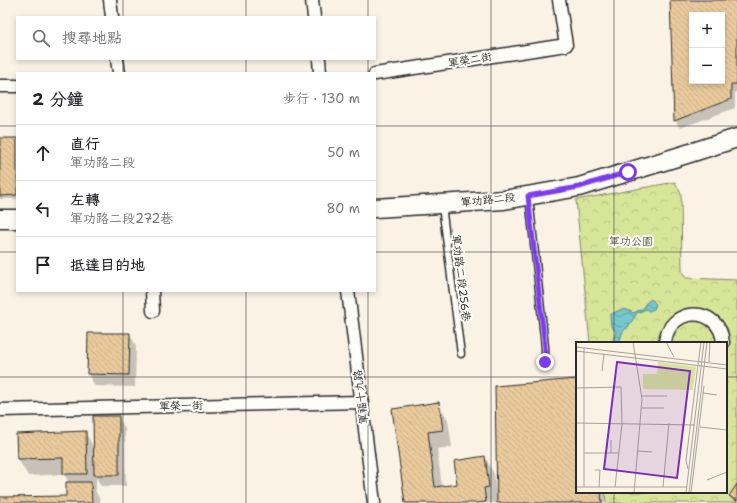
<!DOCTYPE html>
<html lang="zh-TW">
<head>
<meta charset="utf-8">
<style>
  body { margin:0; font-family:"Shantell Sans","LXGW WenKai TC",sans-serif; background:#f6f6f6; color:#202124 }
  .controls { position:absolute; right:12px; top:12px; display:grid; overflow:hidden; border-radius:0px; box-shadow:0 2px 6px #0003 }
  .controls button { width:36px; height:36px; display:grid; place-items:center; padding:0; border:0; border-bottom:1px solid #e0e0e0; background:#fff; color:#202124; font:20px sans-serif }
  .stop { position:absolute; width:12px; height:12px; margin:-9px; border:3px solid #7c3aed; border-radius:50%; background:#fff }
  .stop.end { background:#7c3aed; border-color:#fff; box-shadow:0 1px 4px #0008 }
  .list { margin:0; padding:0; list-style:none }
  h2 { display:flex; justify-content:space-between; align-items:center; height:52px; margin:0; padding:0 16px; font-size:17px }
  h2 small { font-size:13px; font-weight:400; color:#757577 }
  .list li { display:grid; grid-template-columns:26px 1fr auto; gap:12px; align-items:center; box-sizing:border-box; height:56px; padding:0 16px; border-top:1px solid #e0e0e0 }
  .list b { display:block; font-size:15px; white-space:nowrap }
  .list p { margin:0; font-size:13px; white-space:nowrap; color:#757577 }
  .list em { font-size:13px; font-style:normal; color:#757577 }
  .icon { flex:none; width:22px; height:22px; fill:none; stroke:currentColor; stroke-width:2; stroke-linecap:round; stroke-linejoin:round }
  .map { position:relative; flex:none; width:737px; height:503px; overflow:hidden }
  .search { position:absolute; background:#fff; box-shadow:0 2px 6px #0003; left:16px; top:16px; width:360px; height:44px; display:flex; align-items:center; gap:10px; box-sizing:border-box; padding:0 14px; border-radius:0px; color:#757577; font-size:15px }
  .panel { position:absolute; background:#fff; box-shadow:0 2px 6px #0003; left:16px; top:72px; width:360px; height:220px; border-radius:0px }
  .map>svg:first-child { display:block }
  .forest { fill:url(#forest-crowns); stroke:#818862 }
  .water { fill:url(#water-waves); stroke:#58898c }
  .shadow { fill:#0003; fill-rule:evenodd }
  .building { fill:url(#building-back-hatch); stroke:#2b2b2b; fill-rule:evenodd }
  .lines { fill:none; stroke-linecap:round; stroke-linejoin:round }
  .lane-casing { stroke:#2b2b2b; stroke-width:9 }
  .street-casing { stroke:#2b2b2b; stroke-width:15 }
  .secondary-casing { stroke:#2b2b2b; stroke-width:21 }
  .lane { stroke:#fdfcf7; stroke-width:6 }
  .street { stroke:#fdfcf7; stroke-width:12 }
  .secondary { stroke:#fdfcf7; stroke-width:18 }
  .route { stroke:#7c3aed; stroke-width:5 }
  .grid { fill:none; stroke:#2b2b2b; stroke-width:1; stroke-opacity:0.55 }
  .labels { text-anchor:middle; dominant-baseline:central; stroke-width:4; stroke-linejoin:round; paint-order:stroke }
  .street-label { font-size:11px; fill:#2b2b2b; stroke:#fdfcf7 }
  .park-label { font-size:11px; fill:#565a46; stroke:#fdfcf7 }
  .inset-road { fill:none; stroke:#a7a29b; stroke-width:1 }
  .view { fill:#7b2cbf; fill-opacity:0.15; stroke:#7b2cbf; stroke-width:2 }
  .inset-edge { fill:none; stroke:#2b2b2b; stroke-width:2 }
</style>
</head>
<body>
<div class="map">
<svg width="737" height="503" viewBox="0 0 737 503">
  <defs>
    <pattern id="forest-crowns" width="20" height="18" patternUnits="userSpaceOnUse"><rect width="20" height="18" fill="#d7e598"/><path d="M2 6a3 3 0 1 1 6 0M12 15a3 3 0 1 1 6 0" fill="none" stroke="#b9c583"/></pattern>
    <pattern id="water-waves" width="16" height="10" patternUnits="userSpaceOnUse"><rect width="16" height="10" fill="#76c7cd"/><path d="M0 5q4-4 8 0t8 0" fill="none" stroke="#61a2a7"/></pattern>
    <pattern id="building-back-hatch" width="6" height="6" patternUnits="userSpaceOnUse"><rect width="6" height="6" fill="#e9ca9c"/><path d="M-1 5l2 2M0 0l6 6M5-1l2 2" fill="none" stroke="#c8ae87"/></pattern>
  </defs>
  <rect width="100%" height="100%" fill="#f9f2e5"/>
  <filter id="ink" filterUnits="userSpaceOnUse"><feTurbulence type="fractalNoise" baseFrequency=".025" numOctaves="2"/><feDisplacementMap in="SourceGraphic" scale="8" xChannelSelector="R" yChannelSelector="G"/><feConvolveMatrix kernelMatrix="1 2 1 2 8 2 1 2 1" color-interpolation-filters="sRGB"/></filter>
  <g filter="url(#ink)">
    <!-- forest -->
    <path class="forest" d="M675,182L681,194L682,271L686,278L737,280V503H606L605,492H726V343H590L576,200Z"/>
    <!-- water -->
    <path class="water" d="M651,299L656,304L654,309L649,311L646,309L637,313L628,327L623,331L619,343H613L616,331L611,327L610,315C618,310 625,307 633,313L644,308L645,304Z"/>
    <!-- shadow -->
    <path class="shadow" d="M671,0H737V92H735V108L680,128L675,120ZM692,15H722V81H692Z
      M0,139H17V199H0Z
      M89,334H130L136,346L135,387L95,386L88,374Z
      M577,380V492H604L605,503H406L393,409L438,403L448,420L452,447L437,449L442,487L458,484L485,457L494,474L496,490H498Z
      M119,417L125,429L126,486H101L96,477V490H95L100,500V503H0V494L2,498L67,497L69,483L64,474L28,476L18,459L85,432L94,448Z
      M737,486V503L732,500L730,496Z"/>
    <!-- building -->
    <path class="building" d="M670,0H737V84H731V99L674,121ZM692,15H722V81H692Z
      M0,138H17V195L0,196Z
      M88,333H130L129,375L87,374Z
      M577,379V492H601L602,503H497L495,386Z
      M439,402L443,430L428,432L435,487L457,484L454,461L485,456L489,487L484,488L486,502L476,503H405L392,409Z
      M93,416H119V475H94Z
      M86,431L87,474H63V458L17,459L16,434Z
      M66,482H91L92,503H0V497L66,496Z
      M737,484V501L729,496Z"/>
    <g class="lines">
      <!-- lane casing -->
      <g class="lane-casing">
        <path id="lane" d="M529,197L545,347V362
          M442,206L461,354"/>
      </g>
      <!-- street casing -->
      <g class="street-casing">
        <path id="street" d="M110,0L112,17
          M312,0L314,17
          M117,59L119,73
          M319,59L320,73
          M375,74L566,45L559,0
          M0,86H17
          M152,291L153,311
          M348,291L374,503
          M665,343C668,305 721,305 723,343
          M0,410L362,402"/>
      </g>
      <!-- secondary casing -->
      <g class="secondary-casing">
        <path id="secondary" d="M375,208L504,200L579,187L687,154L737,138
          M0,219H17"/>
      </g>
      <!-- lane -->
      <use href="#lane" class="lane"/>
      <!-- street -->
      <use href="#street" class="street"/>
      <!-- secondary -->
      <use href="#secondary" class="secondary"/>
    </g>
  </g>
  <g class="lines" filter="url(#ink)">
    <!-- route -->
    <path class="route" d="M545,362V347L528,196L579,187L628,172"/>
  </g>
  <!-- grid -->
  <path class="grid" d="M123,0V17M246,0V17M368,0V17M491,0V503M614,0V343M123,59V73M246,59V73M368,59V73M0,126H17M375,126H737M0,252H17M375,252H737M123,291V503M246,291V503M368,291V503M0,377H577M726,377H737M614,492V503"/>
  <g class="labels">
    <!-- street labels -->
    <g class="street-label">
      <text transform="translate(470 60) rotate(-9)">軍榮二街</text>
      <text transform="translate(488 200) rotate(-6)">軍功路二段</text>
      <text transform="translate(461 278) rotate(83)">軍功路二段256巷</text>
      <text transform="translate(361 397) rotate(-97)">軍福十九路</text>
      <text transform="translate(181 406) rotate(-1)">軍榮一街</text>
    </g>
    <!-- park labels -->
    <g class="park-label">
      <text x="631" y="241">軍功公園</text>
    </g>
  </g>
  <!-- overview -->
  <g transform="translate(576 342)">
    <rect width="151" height="151" fill="#f9f2e5"/>
    <path d="M82,20L120,25L117,48L67,47V32H81Z" fill="#d7e598"/>
    <path class="inset-road" d="M57,0L66,57L58,151M90,0L98,15M0,5L151,23M0,9L151,27M133,20L134,0M122,23L125,0M26,29L28,12M0,46L45,45L46,82L39,145M127,51L141,53M66,54H91M66,66H88M0,81L119,83M124,85L151,88M62,109L76,110M8,111H42M35,111V98M112,127L110,118L122,23M19,128H24L23,145M131,138L151,130M0,145H111M8,145V6M87,145L93,81M110,151L128,0M113,151L131,0M115,151L128,44"/>
    <path class="view" d="M41,20L114,29L101,136L28,127Z"/>
    <rect width="151" height="151" class="inset-edge"/>
  </g>
</svg>
<div class="controls">
<button>+</button>
<button>−</button>
</div>
<div class="stop" style="left:628px;top:172px"></div>
<div class="stop end" style="left:545px;top:362px"></div>
<div class="search"><svg class="icon" aria-label="search" viewBox="0 0 24 24"><circle cx="10" cy="10" r="6"/><path d="M15 15l6 6"/></svg>搜尋地點</div>
<section class="panel">
<h2>2 分鐘<small>步行 · 130 m</small></h2>
<ul class="list">
<li><svg class="icon" aria-label="ahead" viewBox="0 0 24 24"><path d="M12 20V5M6 11l6-6 6 6"/></svg><div><b>直行</b><p>軍功路二段</p></div><em>50 m</em></li>
<li><svg class="icon" aria-label="left" viewBox="0 0 24 24"><path d="M17 20v-9H6M10 6l-5 5 5 5"/></svg><div><b>左轉</b><p>軍功路二段272巷</p></div><em>80 m</em></li>
<li><svg class="icon" aria-label="arrive" viewBox="0 0 24 24"><path d="M6 21V4h12l-3 4 3 4H6"/></svg><div><b>抵達目的地</b></div></li>
</ul>
</section>
</div>
</body>
</html>
